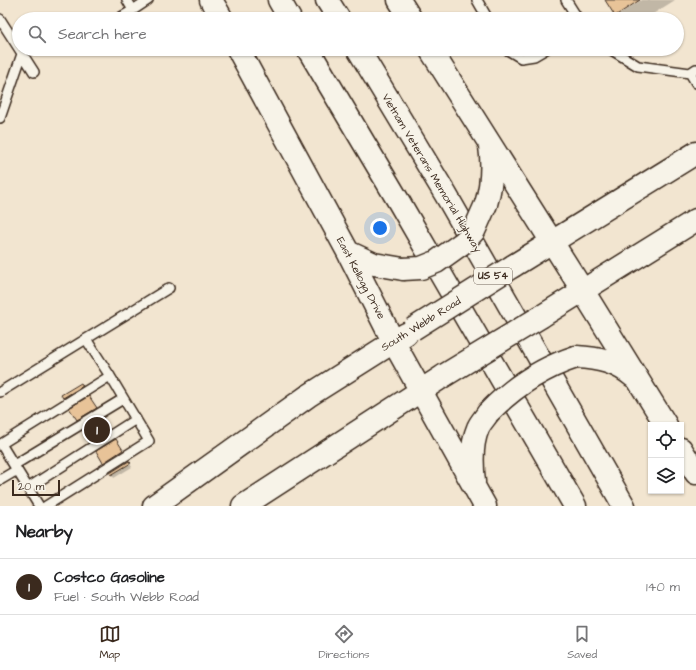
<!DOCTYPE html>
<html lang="en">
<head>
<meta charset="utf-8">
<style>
  body { margin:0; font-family:"Architects Daughter",sans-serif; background:#f2f2f2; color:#202124 }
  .controls { position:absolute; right:12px; bottom:12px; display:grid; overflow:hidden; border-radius:0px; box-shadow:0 1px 3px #0004 }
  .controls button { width:36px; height:36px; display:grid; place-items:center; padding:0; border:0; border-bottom:1px solid #e0e0e0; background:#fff; color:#202124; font:20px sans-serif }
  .scale { position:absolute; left:12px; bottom:10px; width:48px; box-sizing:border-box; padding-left:4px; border:2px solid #3b2a1e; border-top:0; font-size:11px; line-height:14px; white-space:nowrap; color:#3b2a1e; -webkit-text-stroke:3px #f7f3e8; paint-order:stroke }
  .you { position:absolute; left:380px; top:228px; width:14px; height:14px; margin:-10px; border:3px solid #fff; border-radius:50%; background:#1a73e8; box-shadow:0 0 0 6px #1a73e833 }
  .badge { display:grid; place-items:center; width:26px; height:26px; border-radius:50%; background:#3b2a1e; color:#fff; font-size:13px; font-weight:700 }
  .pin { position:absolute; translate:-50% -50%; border:2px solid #fff; box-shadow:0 1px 4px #0006 }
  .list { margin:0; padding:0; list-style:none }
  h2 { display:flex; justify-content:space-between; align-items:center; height:52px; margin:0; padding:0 16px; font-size:17px }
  h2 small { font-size:13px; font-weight:400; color:#757577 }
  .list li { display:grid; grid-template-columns:26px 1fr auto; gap:12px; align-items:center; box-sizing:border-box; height:56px; padding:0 16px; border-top:1px solid #e0e0e0 }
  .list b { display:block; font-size:15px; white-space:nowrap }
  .list p { margin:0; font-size:13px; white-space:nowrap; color:#757577 }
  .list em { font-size:13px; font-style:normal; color:#757577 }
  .icon { flex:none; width:22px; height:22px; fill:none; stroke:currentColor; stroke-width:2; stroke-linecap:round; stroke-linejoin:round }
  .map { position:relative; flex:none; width:696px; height:506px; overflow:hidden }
  .search { position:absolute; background:#fff; box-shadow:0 1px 3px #0004; left:12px; right:12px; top:12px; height:44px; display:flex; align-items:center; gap:10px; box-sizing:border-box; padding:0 14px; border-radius:22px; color:#757577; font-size:15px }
  .sheet { height:108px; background:#fff }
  nav { display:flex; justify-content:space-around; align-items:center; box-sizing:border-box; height:56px; border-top:1px solid #e0e0e0; background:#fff; font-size:11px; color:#757577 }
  nav a { display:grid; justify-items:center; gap:2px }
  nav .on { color:#3b2a1e }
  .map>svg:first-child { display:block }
  .shadow { fill:#0003 }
  .building { fill:#e8c398; stroke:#3b2a1e }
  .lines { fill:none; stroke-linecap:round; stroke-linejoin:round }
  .service-casing { stroke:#3b2a1e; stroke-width:12 }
  .secondary-casing { stroke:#3b2a1e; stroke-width:25 }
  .motorway-casing { stroke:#3b2a1e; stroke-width:25 }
  .service { stroke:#f7f3e8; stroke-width:9 }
  .secondary { stroke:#f7f3e8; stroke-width:22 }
  .motorway { stroke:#f7f3e8; stroke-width:22 }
  .secondary-bridge-casing { stroke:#3b2a1e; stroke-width:25; stroke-linecap:butt }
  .secondary-bridge { stroke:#f7f3e8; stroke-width:22 }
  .labels { text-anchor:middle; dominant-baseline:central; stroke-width:3; stroke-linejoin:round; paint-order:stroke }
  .shield { fill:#f7f3e8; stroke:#73665b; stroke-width:1 }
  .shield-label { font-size:10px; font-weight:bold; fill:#3b2a1e }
  .street-label { font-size:11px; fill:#3b2a1e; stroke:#f7f3e8 }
</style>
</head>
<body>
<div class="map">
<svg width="696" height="506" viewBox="0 0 696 506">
  <rect width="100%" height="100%" fill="#f2e5d0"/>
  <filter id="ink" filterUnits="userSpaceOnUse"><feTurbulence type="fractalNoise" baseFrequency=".025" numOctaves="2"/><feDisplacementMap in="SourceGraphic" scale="8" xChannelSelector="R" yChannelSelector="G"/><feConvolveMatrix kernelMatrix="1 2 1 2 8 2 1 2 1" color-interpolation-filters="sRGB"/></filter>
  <g filter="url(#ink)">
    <!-- shadow -->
    <path class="shadow" d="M642,0H675L645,19H617L616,16Z
      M81,384L84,390L66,402L63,396Z
      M89,397L98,412L80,423L71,409Z
      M103,420L111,433L93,445L84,431Z
      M115,440L124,455L106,466L98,452Z
      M129,462L132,467L114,478L111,473Z"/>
    <!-- building -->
    <path class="building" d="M605,0H640L615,16Z
      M81,383L83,386L63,398L61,395Z
      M89,396L97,408L77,420L69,408Z
      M103,418L109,429L90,441L83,430Z
      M116,439L123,450L103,463L96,451Z
      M129,461L131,463L111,475L110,473Z"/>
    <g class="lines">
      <!-- service casing -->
      <g class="service-casing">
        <path id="service" d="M127,0L133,10L148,0
          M477,0L488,19
          M566,0L578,19
          M0,19L34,72
          M118,19L133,10
          M506,49L521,58L534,56L546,49
          M610,49L638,66L690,73L696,69
          M690,73L696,83
          M0,118L22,54
          M0,392L169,288
          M14,465L123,399
          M0,480L17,470
          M28,488L136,419
          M39,506L1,444L110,376L86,339
          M46,506L149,441L110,376"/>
      </g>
      <!-- secondary casing -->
      <g class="secondary-casing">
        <path id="secondary" d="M211,0L222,19
          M399,0L411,19
          M238,49L348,252L393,341L485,506
          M430,49L583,291L666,425
          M486,204C492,184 493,167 490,146
          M348,252L374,264L403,269
          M513,266L696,153
          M542,316L696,220
          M576,357C598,358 617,362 634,377
          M681,449L696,473
          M474,482C472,465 471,444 478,428C480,423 485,418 488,413
          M154,506L308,396L406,334
          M243,506L445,375"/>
      </g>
      <!-- motorway casing -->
      <g class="motorway-casing">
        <path id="motorway" d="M279,0L290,19
          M327,0L339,19
          M308,49L399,202L575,506
          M358,49L446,195L624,506"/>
      </g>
      <!-- service -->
      <use href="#service" class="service"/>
      <!-- secondary -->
      <use href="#secondary" class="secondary"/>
      <!-- motorway -->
      <use href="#motorway" class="motorway"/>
      <!-- secondary-bridge casing -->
      <g class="secondary-bridge-casing">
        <path id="secondary-bridge" d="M403,269L421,268L436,262L464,242L474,231L486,204
          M413,329L513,266
          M445,375L542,316
          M488,413C513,387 542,368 576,357"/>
      </g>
      <!-- secondary-bridge -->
      <use href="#secondary-bridge" class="secondary-bridge"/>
    </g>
  </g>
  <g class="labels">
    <!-- shield labels -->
    <rect class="shield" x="474" y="268" width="38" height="16" rx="3"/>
    <g class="shield-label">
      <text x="493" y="276">US 54</text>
    </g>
    <!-- street labels -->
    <g class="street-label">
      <text transform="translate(432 173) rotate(59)">Vietnam Veterans Memorial Highway</text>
      <text transform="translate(361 278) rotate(62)">East Kellogg Drive</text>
      <text transform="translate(421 324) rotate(-32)">South Webb Road</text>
    </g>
  </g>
</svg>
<div class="controls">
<button><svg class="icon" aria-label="locate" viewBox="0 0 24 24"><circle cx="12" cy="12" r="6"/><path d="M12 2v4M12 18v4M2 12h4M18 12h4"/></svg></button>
<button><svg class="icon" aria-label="layers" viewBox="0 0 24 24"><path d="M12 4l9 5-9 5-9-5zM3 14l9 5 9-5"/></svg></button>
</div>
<div class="scale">20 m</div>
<div class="you"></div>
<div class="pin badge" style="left:97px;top:430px">1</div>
<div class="search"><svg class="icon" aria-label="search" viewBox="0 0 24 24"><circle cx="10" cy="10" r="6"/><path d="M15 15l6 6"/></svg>Search here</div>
</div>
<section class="sheet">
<h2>Nearby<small></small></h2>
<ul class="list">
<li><span class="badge">1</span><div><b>Costco Gasoline</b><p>Fuel · South Webb Road</p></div><em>140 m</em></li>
</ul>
</section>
<nav>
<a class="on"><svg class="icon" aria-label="map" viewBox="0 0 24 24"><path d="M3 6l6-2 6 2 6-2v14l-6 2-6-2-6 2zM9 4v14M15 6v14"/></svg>Map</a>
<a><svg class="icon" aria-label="directions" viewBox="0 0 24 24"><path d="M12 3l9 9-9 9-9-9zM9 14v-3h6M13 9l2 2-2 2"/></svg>Directions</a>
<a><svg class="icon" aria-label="saved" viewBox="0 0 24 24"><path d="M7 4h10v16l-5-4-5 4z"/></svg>Saved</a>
</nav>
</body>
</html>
